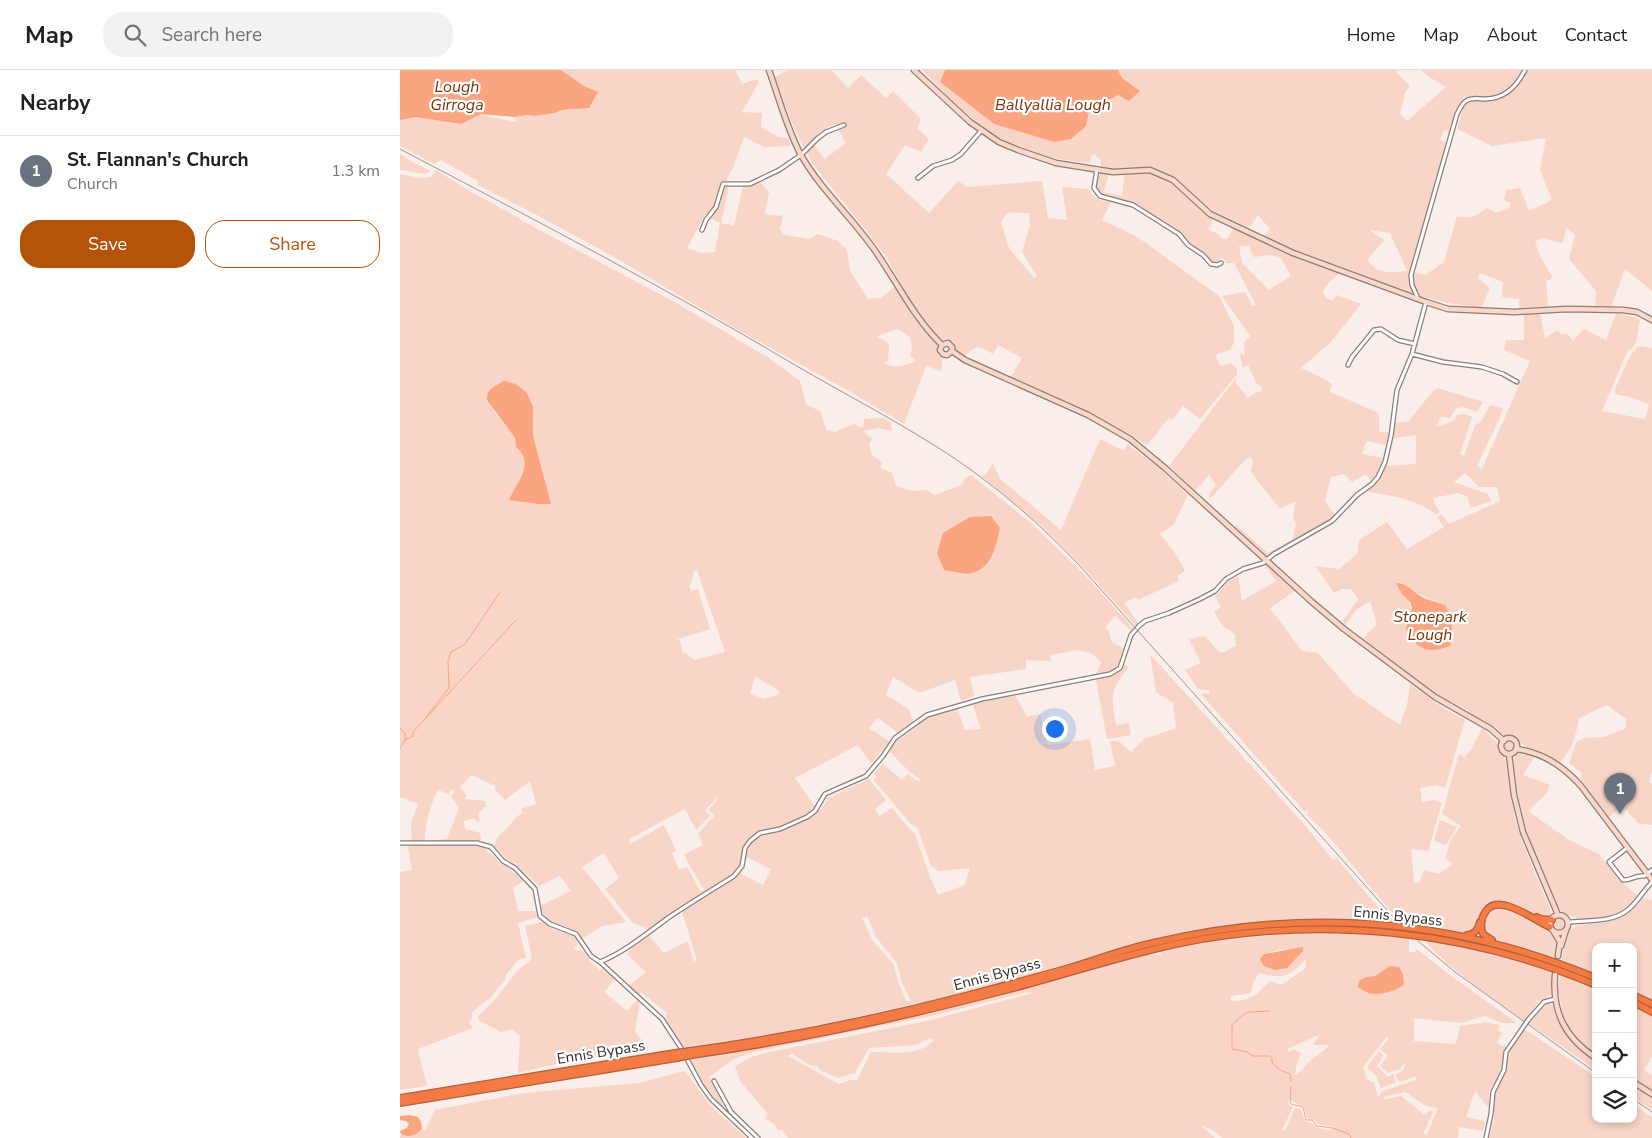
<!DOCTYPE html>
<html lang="en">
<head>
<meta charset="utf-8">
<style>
  body { margin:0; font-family:"Nunito Sans",sans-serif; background:#f2f2f2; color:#202124 }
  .controls { position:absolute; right:15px; bottom:15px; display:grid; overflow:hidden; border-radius:10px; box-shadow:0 2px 8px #0003 }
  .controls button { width:45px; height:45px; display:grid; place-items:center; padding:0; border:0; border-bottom:1px solid #e0e0e0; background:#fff; color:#202124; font:25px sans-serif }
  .you { position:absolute; left:654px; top:658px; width:18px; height:18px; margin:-12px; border:4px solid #fff; border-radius:50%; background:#1a73e8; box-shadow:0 0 0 8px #1a73e833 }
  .badge { display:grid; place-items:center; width:32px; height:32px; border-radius:50%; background:#b45309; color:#fff; font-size:16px; font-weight:700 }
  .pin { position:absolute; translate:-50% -41px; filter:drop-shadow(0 1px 2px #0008) }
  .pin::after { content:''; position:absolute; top:26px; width:18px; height:15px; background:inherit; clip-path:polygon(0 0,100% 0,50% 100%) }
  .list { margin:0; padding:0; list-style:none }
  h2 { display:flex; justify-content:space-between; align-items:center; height:65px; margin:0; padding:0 20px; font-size:21px }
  h2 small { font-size:16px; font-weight:400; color:#757577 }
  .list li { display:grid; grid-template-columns:32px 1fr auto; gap:15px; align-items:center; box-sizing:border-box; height:70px; padding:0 20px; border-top:1px solid #e0e0e0 }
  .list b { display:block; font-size:19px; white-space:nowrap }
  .list p { margin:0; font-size:16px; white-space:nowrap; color:#757577 }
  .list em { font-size:16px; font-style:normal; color:#757577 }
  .actions { display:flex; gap:10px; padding:15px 20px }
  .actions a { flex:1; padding:11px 0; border:1px solid #b45309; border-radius:20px; text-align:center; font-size:18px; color:#b45309 }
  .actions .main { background:#b45309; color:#fff }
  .icon { flex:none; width:28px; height:28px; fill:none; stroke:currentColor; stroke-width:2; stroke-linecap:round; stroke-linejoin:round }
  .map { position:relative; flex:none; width:1252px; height:1068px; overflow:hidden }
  header { display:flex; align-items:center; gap:30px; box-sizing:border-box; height:70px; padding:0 25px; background:#fff; border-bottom:1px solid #e0e0e0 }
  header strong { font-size:24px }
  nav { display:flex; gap:28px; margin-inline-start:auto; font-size:18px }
  .search { width:350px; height:45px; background:#f2f2f2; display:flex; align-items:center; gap:12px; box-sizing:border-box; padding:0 18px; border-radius:20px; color:#757577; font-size:19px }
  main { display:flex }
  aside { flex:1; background:#fff }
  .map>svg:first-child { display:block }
  .green { fill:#f8d5c6; fill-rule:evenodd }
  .water { fill:#faa480 }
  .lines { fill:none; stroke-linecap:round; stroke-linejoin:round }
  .stream { stroke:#faa480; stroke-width:1 }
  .street-casing { stroke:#897f7b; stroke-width:5.5 }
  .secondary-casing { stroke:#897f7b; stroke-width:7 }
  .highway-casing { stroke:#b1603c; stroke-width:8 }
  .street { stroke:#fff; stroke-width:3 }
  .secondary { stroke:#fcd7c7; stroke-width:4.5 }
  .highway { stroke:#f57b44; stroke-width:5.5 }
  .rail { stroke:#9f9794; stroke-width:1 }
  .street-bridge-casing { stroke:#897f7b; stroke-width:5.5; stroke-linecap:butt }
  .highway-bridge-casing { stroke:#b1603c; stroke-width:8; stroke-linecap:butt }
  .street-bridge { stroke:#fff; stroke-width:3 }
  .highway-bridge { stroke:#f57b44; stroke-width:5.5 }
  .labels { text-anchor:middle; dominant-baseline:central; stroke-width:4.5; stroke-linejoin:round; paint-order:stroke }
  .street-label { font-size:15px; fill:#322e2c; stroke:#fff }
  .water-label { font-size:16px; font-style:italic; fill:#7c3108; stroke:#fff }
</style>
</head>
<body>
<header>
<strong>Map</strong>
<div class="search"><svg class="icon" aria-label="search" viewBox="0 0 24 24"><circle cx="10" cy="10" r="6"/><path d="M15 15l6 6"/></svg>Search here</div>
<nav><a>Home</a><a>Map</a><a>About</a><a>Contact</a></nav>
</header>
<main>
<aside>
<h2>Nearby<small></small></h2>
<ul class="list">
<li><span class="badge" style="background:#6b7280">1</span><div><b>St. Flannan's Church</b><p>Church</p></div><em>1.3 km</em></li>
</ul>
<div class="actions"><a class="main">Save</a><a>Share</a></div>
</aside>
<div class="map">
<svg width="1252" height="1068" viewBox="0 0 1252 1068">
  <rect width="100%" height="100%" fill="#f9eee9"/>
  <!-- green -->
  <path class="green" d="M161,0H335L342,14L357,9L359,12L342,42L362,43L361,57L378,67L388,68L391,76L364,77L344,67L334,95L326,111H322L320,118L329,116L321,153L334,156L343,116L350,117L360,112L369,122L365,144L383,146L380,159L384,165L410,169L418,164L438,171L447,180L450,201L468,229L481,228L494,217L523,260C537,267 545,287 541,301L526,296L504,354L449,321L329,255L216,188L135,144L78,115V111L41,90L34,94L0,76V50L15,47L61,54L81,44L89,46V47L117,52L115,47L127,45L135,46L155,43L162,40H174L198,22L184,16ZM305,145L320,153L315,182L301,183L287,178ZM498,259L510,267L512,277L510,286L516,291C505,295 495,300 484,293L488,291L489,274L477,266Z
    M388,0H431L448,18L461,5L486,28L493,21L521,49L517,58L529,69L521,82L505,75L486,104L529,143L558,111L567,117L642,111L648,148L667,150L662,117L689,119C694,129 700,131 711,132L702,150L736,166L819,226L834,256V273L830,280L817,284L816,287L820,296L831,293L837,299V304L800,349L783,336L772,350L769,348L747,375C704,348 657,327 610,308L622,288L598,275L593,284C578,275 577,275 564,287L555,281L554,274L551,271H541L536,266L515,239L486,187L468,163L412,93L394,58L375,7ZM435,54L446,73L425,89L412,72L419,62ZM610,142L629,143L630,155L622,182L637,206L634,208L609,178L601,152L604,147Z
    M522,0H545L540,12L594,54L654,72L689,40L718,25L740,22L722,8L718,0H998L996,2L1010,16L1005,23L1000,44L1007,51L1046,17L1031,8L1021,0H1122L1121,3L1107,21V24L1116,16L1127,0H1252V221L1225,199L1211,237L1195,236L1196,221L1169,189L1175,165L1167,158L1162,173L1142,168L1135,171L1139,184L1153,208L1146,211L1148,238L1119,240V229L1102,227L1103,212L1080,203L1078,208L1090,218L1081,238L1048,233L1020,226L1019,221L1011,224L945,198C937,207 927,211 923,221L925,227L932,231L937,225L961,234L931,272L901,298L918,306L932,314L930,322L979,343V362H990L986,375L966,371L962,384L983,388L979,400L971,411L966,404L952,412L944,404L931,407L925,431L936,447L870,486H867L835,457L836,455L868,483L893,469L896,454L893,447L896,431L880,439L851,402L853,390L850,387L844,391L811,428L808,426L816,415L809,405L795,421L769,396L836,308L837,309L835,312L848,328L858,321L861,323L862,317L857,314L848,295L842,297L840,283L845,285L844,273L850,266L822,226L845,222L852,236L856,235L834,193H826L825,190L820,188L816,193H811L776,160L733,133L703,126C694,122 697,112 697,103L700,102L709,103L704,122L722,126L725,103L750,102L759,105L760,100C745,97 737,99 722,100C715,101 708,99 701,98V90L695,85H692L689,93C656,90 619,82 591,62C565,45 544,22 522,0ZM1064,26L1070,30L1064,35L1057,59L1092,76L1146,68L1140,100L1152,130L1129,141L1120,118L1106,120L1104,130L1111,133L1110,137L1097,143L1087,138C1077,145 1070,150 1057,146L1044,192L1025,205L1011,201L1047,74L1040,70L1044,60L1050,62L1056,45ZM800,130L811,140L847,157L851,156L858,145L870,159L861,170L834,158L827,169L821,168L820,165L809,160L813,148L796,135ZM969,160L990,163L1007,201C990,203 979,205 967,190L984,170ZM839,176H849L854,187L871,185L881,188L891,206L869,220L842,193Z
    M0,84L12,92L31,101L26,104L0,100Z
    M36,100L73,123L119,148L121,150L278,234L367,287L400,311L406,334L421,342L426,360L435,362L454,354L460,357H463L464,349L483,348L491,352L492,361L478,358L463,361L472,369L469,374L472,385L482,392L481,398L492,403L496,416L512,421L526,420L535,425L563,414L564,409L571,405L631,453L685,505L733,558L731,561L715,546L705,557C715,568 705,573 725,578C720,598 717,602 696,605L701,592L691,583L678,580L650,585L651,591L626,590V599L570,607L574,626L561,631L555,610L519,623L493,607L486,625L509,639L513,652L498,663L478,648L469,658L490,672L471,693L458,675L395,708L414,735L421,740L428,728L469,709L486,730L475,739L479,746L492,738L510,760L515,764L530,807L538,825L565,815L570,798L539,801L531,796L518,759L510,753L473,709L477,707L474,703L483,694L502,710L507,704L519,712L520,709L509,701L489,681L496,671L513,660L512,657L528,646L557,638L565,660L581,659L572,633L585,629L615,625L627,647L640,644L648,675L690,669L695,700L715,696L710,671H718L731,682L744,669L776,658L773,633L756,622L750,584L903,753L933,790L937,789L979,838L993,852C922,847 849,849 779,864C716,877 656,899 594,916C557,925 520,933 483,941C417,956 351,970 283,979L264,949L267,943L241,922L239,925L229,916L246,902L226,883L249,866L264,883C271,879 282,875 287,871L294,891H297L281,838L250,860L232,852L205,819L219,808L204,783L182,797L226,852L202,856L182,869C170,849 147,861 140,836L171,821L160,806L139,816L116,794L108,790L94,776C99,762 100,767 108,757C115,750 113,748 123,743L121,739L136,734L130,711L105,730L95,720V716L72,705L60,717L67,726L64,729L85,731L86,736L78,744L80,750L77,752L74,748L64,751L65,759L80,763L81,770L75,775L87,779V782C94,785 97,791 103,795C112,801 115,803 123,811L113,818L118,841H135L137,847L118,853L126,888L119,889L106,905L105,910L90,928L72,942V948L69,953L73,958L18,979L27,1016L0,1020V802L12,800L8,778L12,770L11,753L18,734L0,727V104L21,108L31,107ZM133,337V366L138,386L109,430C116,413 136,394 116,377L115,368L93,340ZM297,500L325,582L294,590L286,583L282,584L281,573L278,569L310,559L298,519L291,521L289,516C292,512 294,507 293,502ZM355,606L378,620L380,624L365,629L350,624ZM52,719L55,722L51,726L59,738L47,769L25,771C25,752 30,736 38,720L49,724ZM317,728L318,729L309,739L314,746L298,764L303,775L284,784L289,795L304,819L301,822L287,797L279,800L272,783L276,780L264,755L230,774L229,769L285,739L296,760L310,746L305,740ZM346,787L371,799L363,815L341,804ZM467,846L476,867L497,893L502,913L511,931L507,932L498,912L494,895L472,870L462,848Z
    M1140,243L1145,268L1158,260L1161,264H1168L1173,271L1184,259L1206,270L1216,243L1237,248L1240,250L1236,272L1231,279L1228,280L1202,341L1245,349L1249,334L1229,327L1215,324V319L1230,286L1238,276L1252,278V701L1249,712L1252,713V755L1238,753L1222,735L1210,747L1208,746L1180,708L1182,703L1169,693L1177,671L1184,668L1204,667L1226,658V649L1207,635L1179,648C1176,664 1173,678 1161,691L1162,695L1141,683L1128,678L1114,668L1103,665L1097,661L1098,658L1070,644L1068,640L1036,625L963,568L977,554L970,531L957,539L945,555L943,551L956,532L959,530L951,519H942L934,523L915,496L939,499L957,484L959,470L987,452L1007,479L1044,457L1037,447L1042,444L1049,454L1100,431L1097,417H1079L1065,403L1054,412L1088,424L1091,431L1071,438L1067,426L1057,423L1034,428V433L1040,442L1036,445C1018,428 988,426 965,421L978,408L985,396L1016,394V365L993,368L995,353L1009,351L1032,322L1038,318L1083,332L1077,342L1064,337L1056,338L1050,348L1041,347L1036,357L1054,351L1057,345L1065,344L1072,347L1060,384L1064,386L1075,355L1081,352L1090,335L1103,338L1100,347L1077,396L1082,399L1130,291L1104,280L1106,270H1124V244ZM996,513C1011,519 1023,527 1039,532L1052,556V568L1008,551C1017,533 1004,528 996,513Z
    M700,369L724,381L727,374L759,398L788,425L774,454L760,464L775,483L785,501L777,506L779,511L738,530L736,527L724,533L739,554L736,556L680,494L645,459L582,406L586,404L593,393L600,409L661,460Z
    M865,493L895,521L870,538L902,581L918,583L953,623L1000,655L1007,635L1010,614L1042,637L1065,650L1045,718L1036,715L1020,718L1022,732L1035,730L1042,733L1028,781L1011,779L1014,813H1019L1024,800L1039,804L1053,794L1045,788L1051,769L1061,756L1042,744L1059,684L1064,687L1071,680L1082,658L1096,671L1100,681L1104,686L1107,696L1111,727L1115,749L1123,774L1150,839L1151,845L1149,848H1143L1106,832C1080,828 1084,845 1074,861L1065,864L1042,858L1005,853L1001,849L998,850L925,762L907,745L908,739L905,742L801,624L809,623V620L798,619L785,600L801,593L789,569L805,566L819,582L822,583L836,576L835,564L823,556L814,542L821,537L815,526L828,512L838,506L842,531L876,511L864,494Z
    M724,594L729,597C709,622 711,625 716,655L729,653L731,665L707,669L696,610C708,607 717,604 724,594Z
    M1103 676a6 6 0 1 1 12 0a6 6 0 1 1-12 0Z
    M1122,682L1135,686L1123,705L1150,715L1146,724L1128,741L1169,770L1199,784L1218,809L1238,826C1221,850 1179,859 1157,837C1138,795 1120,752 1115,705C1114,697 1111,684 1122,682Z
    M1040,750L1057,757L1046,775L1034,771Z
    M1243,828L1252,830V931L1233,922V877H1196V904L1164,891L1162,888C1164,879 1165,864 1173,858C1178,854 1186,855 1192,854C1214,853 1231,845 1243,828Z
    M1104,836C1119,843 1156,856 1158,875C1158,879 1157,883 1156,887L1150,886L1088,867L1084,863V847L1090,838Z
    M1152 854a7 7 0 1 1 14 0a7 7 0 1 1-14 0Z
    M142,852L152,859L174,866L178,873L174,878L178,881L182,880L191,893L200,900L203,898L215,909L204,922L227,941L237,930L240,932L235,961L249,980L213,981L118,1003L120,966L112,959L101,962L78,950V946C92,934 102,922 112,907C117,899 126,896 132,888L125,856Z
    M903,862L951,863L1009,868V881L1015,883L1017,879L1047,903L1117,953H1102L1085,946L1061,953L1014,948V971L1056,974L1060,956L1086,952L1100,955L1098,961L1102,962L1097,973L1107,978L1103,986L1100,1006L1089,1021V1037L1087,1036L1075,1021L1066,1047L1085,1051L1083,1061L1059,1057L1058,1068H822L815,1061L800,1055L815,1068H388L382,1060H378L374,1054L365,1049L368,1044L340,1011L335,996L352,987L365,983L527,951L633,923L627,922L535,945L354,982L334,989L309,1007C315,1017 323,1026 323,1038C313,1026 293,1005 291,989C331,985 371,976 410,968C525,945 636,915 748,884L761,885V881L815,871ZM883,879L901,884L897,887L861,889L864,884ZM906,889V895L905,899L881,915L870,911C856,925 852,931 831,931V926L851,923C852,915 854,909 860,903C886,910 888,906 906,889ZM979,903L1001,918L994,920L966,907L974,906ZM919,965L913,975H930C924,981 917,985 910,991C904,996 903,1001 895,1005L896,997L901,983L893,979L889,982L887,979ZM987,966L989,969L980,979L988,986L980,996L988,1003L1000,999L1005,992L1004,1000L995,1005L999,1012L1017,1006L1016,1010L983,1021L978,1027L974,1013L967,1009L963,997ZM530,968L534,970C519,987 492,982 471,982L457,1010H450L439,1014L388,986L392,983L409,995L417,996L420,1000L438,1008L455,1003L469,978L516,975ZM1005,1022L1026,1036L1038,1038L1027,1065L1023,1064L1033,1042L1030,1040L1025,1045L1001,1026L985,1029L983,1027ZM888,1029L904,1037L907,1048L914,1050L918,1054L931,1057L932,1060C917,1060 917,1055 905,1051L900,1039L895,1038L885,1061L882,1060L893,1037L889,1035Z
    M1024,870L1071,878L1153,901L1151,925L1141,931L1138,930L1136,931L1138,933L1125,951C1090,926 1053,903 1024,870Z
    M1160,905H1164L1196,918V986C1177,974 1167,959 1160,939L1162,938L1158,920Z
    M1147,933L1153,936C1160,960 1174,979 1196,992V1000L1128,953L1137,940Z
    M1233,936L1252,945V986L1244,1000L1252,1005V1020L1233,1009Z
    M1124,959L1196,1007V1049H1233V1034L1252,1047V1068H1089L1094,1051L1093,1031L1094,1020L1104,1004L1109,981Z
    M979,981L983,985L977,996L988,1007L993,1004L996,1012L981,1018L976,1006L967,997Z
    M285,1001L310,1035L346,1068H0L1,1064C9,1067 16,1066 22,1059L25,1061L35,1040L125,1023L238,1013Z
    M1233,1016L1252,1027V1040L1233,1027Z"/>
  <!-- water -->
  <path class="water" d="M0,0H161L184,16L198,22L189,38L162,40L155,43L135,46L127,45L115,47L81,44L61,54L15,47L0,50Z
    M545,0H718L722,8L740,21L729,31L718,25L689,40L686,56L671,69L654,72L594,54L540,12Z
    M104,311L116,314L127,323L133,337V366L151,434H139L109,430C116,413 136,394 116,377L115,368L87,330C87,318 95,316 104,311Z
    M591,446L600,458C596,476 592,498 572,503C565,505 552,501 544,500L537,483L543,463L570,447Z
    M996,513C1006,512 1014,523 1024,528C1031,531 1039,532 1046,536L1052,556L1051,575C1030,585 1016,580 1006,559L1012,538L1010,532L1002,524Z
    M903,877V881L887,898L875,900L864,896L860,889L864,884Z
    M990,896L999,897L1003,904L1004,914C999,921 977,926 969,923C965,922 961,919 958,917L959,911L966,907L975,906Z
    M9,1045L18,1047L21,1052L22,1059C16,1066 9,1068 1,1064L0,1061L7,1058L9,1054L6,1051L0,1050V1046Z"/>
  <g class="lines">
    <!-- stream -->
    <path class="stream" d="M26,647L49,618L48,591L51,582L65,574L100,522
      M0,658L5,663V669
      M0,678L5,670L13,666V662L116,550
      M869,941L849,942L844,944L832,955V979L847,982L853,986H870L872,988V993L880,1000L890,1004L891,1012
      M891,1017L890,1031L891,1034L903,1037L906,1050H912L917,1056L932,1058L949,1064L951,1068"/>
    <!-- street casing -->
    <g class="street-casing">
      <path id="street" d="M697,99L694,118L700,126L733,135L779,164L788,175L803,185L811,194L817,195L821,193
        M518,108L533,96L552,90L561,84L581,61
        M302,160L306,150L316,137L323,114H350L379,100L401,85L418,68L426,62L444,55
        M1016,228L1017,226L1012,215L1011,205L1057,44C1060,39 1062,33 1066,31C1072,27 1079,29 1085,29C1104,29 1117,16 1125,0
        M1012,284L1043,292L1082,297L1103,304L1117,312
        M948,295L952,287L974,260L981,259L998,270L1015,274
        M0,773H77L91,777L103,791L115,798L135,819L140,846L150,854L176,864L191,886L200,892L262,949L281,978
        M1227,778L1209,792L1223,810C1231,811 1234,805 1244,806L1252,800
        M1168,852C1187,850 1213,853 1229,839C1238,831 1244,820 1252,812
        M200,892C226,881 246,864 268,848C290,833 312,820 334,806L342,796L345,778L350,771L360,763L380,759L407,747L415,741L425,724L466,706L483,686L495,668L527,645L582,629L710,604L720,598L731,565L739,556L745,551L769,543L800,529L815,521L826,509L843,499L863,493L874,484L932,451L957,425L972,414L978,407L985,392L991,366L997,320L1012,284L1026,232
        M1128,950L1144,932L1155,929
        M288,991L301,1015L311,1029L352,1068
        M314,1011L331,1042L358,1068
        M1086,1068L1091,1044L1093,1022L1104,1000L1106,982L1124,956"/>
    </g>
    <!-- secondary casing -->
    <g class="secondary-casing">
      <path id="secondary" d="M369,0C379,28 387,59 401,85C422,122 455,150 478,185C499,216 515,249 542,275
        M514,0L570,52L599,72L618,80L656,93L713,102L750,100L773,110L810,144L893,183L1026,232L1048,239L1115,242L1167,239L1223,240L1237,242L1252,250
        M542,275L548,273L552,277V281L565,290L688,345L730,369L765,398L912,532L944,559L1035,627L1091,659L1104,671
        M542,275L540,280L543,284L547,285L552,281
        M1101 676a8 8 0 1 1 16 0a8 8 0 1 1-16 0Z
        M1116,679C1142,682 1164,697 1181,716L1252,810
        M1109,684L1114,725L1123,762L1158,845
        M1150 854a9 9 0 1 1 18 0a9 9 0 1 1-18 0Z
        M1154,862L1160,872L1158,886
        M1161,876L1166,860
        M1155,905C1152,942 1165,968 1196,988
        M1233,1012L1252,1024"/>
    </g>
    <!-- highway casing -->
    <g class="highway-casing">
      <path id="highway" d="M1137,847L1141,849L1152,850
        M1067,865C1075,865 1078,859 1080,852
        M1092,870L1083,864C1080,857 1081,847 1086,841C1099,822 1135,851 1150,857
        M1233,925L1252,934
        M1233,932L1252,942
        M290,981C384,968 477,949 569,925C603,916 638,907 672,897C699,889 725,879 753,873C903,837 1053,848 1196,908
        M292,985C398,970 503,947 606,920C665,905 722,885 781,873C920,845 1066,860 1196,915
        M0,1028L275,983
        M0,1033L277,988"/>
    </g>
    <!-- street -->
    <use href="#street" class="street"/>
    <!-- secondary -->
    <use href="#secondary" class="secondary"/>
    <!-- highway -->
    <use href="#highway" class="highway"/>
    <!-- rail -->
    <path class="rail" d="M0,79C133,149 266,218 395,295C448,326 503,354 554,388C601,420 640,454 679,495L996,850
      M1018,871L1055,902L1196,1003
      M1233,1029L1252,1042"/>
    <!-- street-bridge casing -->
    <g class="street-bridge-casing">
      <path id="street-bridge" d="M1124,956L1128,950"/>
    </g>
    <!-- highway-bridge casing -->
    <g class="highway-bridge-casing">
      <path id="highway-bridge" d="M275,983L290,981
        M277,988L292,985"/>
    </g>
    <!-- street-bridge -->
    <use href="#street-bridge" class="street-bridge"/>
    <!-- highway-bridge -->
    <use href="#highway-bridge" class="highway-bridge"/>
  </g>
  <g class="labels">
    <!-- street labels -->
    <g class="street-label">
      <text transform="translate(998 846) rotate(6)">Ennis Bypass</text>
      <text transform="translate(597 904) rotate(-15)">Ennis Bypass</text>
      <text transform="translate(201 982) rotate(-9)">Ennis Bypass</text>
    </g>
    <!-- water labels -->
    <g class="water-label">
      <text x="57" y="17">Lough<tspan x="57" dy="18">Girroga</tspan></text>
      <text x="653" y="35">Ballyallia Lough</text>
      <text x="1030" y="547">Stonepark<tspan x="1030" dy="18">Lough</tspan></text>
    </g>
  </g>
</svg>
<div class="controls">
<button>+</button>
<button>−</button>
<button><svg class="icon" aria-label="locate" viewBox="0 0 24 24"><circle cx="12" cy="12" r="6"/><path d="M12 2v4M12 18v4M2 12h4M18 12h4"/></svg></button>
<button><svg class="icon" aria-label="layers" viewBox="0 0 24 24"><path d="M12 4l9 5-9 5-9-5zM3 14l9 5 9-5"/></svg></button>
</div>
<div class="you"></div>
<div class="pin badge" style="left:1220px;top:744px;background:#6b7280">1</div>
</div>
</main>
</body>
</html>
